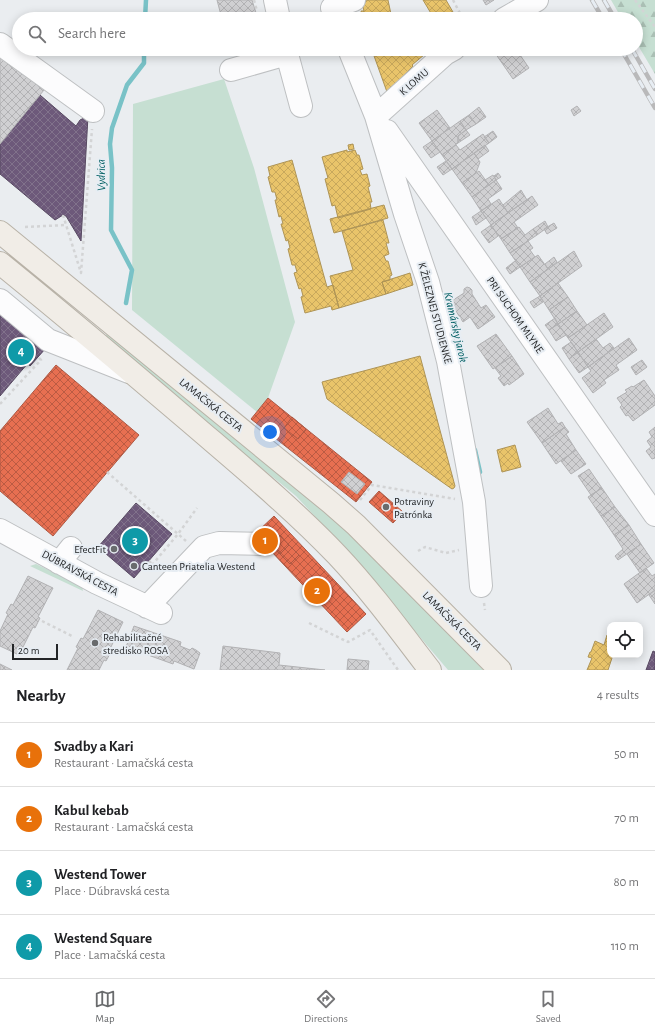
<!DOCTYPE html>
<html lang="en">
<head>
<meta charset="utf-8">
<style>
  body { margin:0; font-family:"Alegreya Sans",sans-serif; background:#f6f6f6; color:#202124 }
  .controls { position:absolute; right:12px; bottom:12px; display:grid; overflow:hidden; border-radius:8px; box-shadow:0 2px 10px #0003 }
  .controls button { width:36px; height:36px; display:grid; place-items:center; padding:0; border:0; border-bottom:1px solid #e0e0e0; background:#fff; color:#202124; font:20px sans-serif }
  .scale { position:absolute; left:12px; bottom:10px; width:46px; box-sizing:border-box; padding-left:4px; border:2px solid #232527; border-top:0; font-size:11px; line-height:14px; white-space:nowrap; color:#232527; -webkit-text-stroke:3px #e7edf3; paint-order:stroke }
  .you { position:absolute; left:270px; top:432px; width:14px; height:14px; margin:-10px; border:3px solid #fff; border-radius:50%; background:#1a73e8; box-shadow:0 0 0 6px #1a73e833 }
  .badge { display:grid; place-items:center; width:26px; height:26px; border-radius:50%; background:#696b6d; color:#fff; font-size:13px; font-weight:700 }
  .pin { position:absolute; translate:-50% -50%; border:2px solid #fff; box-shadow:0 1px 4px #0006 }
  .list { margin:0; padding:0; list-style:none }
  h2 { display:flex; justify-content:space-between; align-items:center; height:52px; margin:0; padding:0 16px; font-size:17px }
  h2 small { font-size:13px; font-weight:400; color:#757577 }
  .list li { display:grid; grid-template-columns:26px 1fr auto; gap:12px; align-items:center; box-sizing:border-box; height:64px; padding:0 16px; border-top:1px solid #e0e0e0 }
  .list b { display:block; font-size:15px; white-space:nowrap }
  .list p { margin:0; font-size:13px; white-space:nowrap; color:#757577 }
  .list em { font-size:13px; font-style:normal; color:#757577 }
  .icon { flex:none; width:22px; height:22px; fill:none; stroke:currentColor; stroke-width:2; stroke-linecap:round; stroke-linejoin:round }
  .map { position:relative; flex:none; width:655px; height:670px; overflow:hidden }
  .search { position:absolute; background:#fff; box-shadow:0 2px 10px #0003; left:12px; right:12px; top:12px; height:44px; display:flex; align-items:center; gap:10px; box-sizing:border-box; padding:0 14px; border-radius:22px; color:#757577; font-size:15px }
  .sheet { height:308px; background:#fff }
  nav { display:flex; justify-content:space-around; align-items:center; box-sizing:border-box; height:56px; border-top:1px solid #e0e0e0; background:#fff; font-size:11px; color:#757577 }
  nav a { display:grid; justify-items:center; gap:2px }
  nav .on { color:#696b6d }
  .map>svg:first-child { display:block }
  .grass { fill:#c6dfd2 }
  .forest { fill:url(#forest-firs) }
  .homes { fill:url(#homes-cross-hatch); stroke:#ae9456 }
  .shops { fill:url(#shops-cross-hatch); stroke:#ac5944 }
  .offices { fill:url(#offices-cross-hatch); stroke:#574961 }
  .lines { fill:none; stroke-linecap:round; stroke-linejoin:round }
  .stream { stroke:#79c2c7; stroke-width:4.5 }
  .building { fill:url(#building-cross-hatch); stroke:#b2b2b4 }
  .minor-casing { stroke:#bec0c2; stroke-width:24 }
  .major-casing { stroke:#b8b2a7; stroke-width:24 }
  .path { stroke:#d3d4d5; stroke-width:2.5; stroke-dasharray:3 3; stroke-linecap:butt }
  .minor { stroke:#fcfcfd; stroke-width:22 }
  .major { stroke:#f1ede7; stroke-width:22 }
  .rail-casing { stroke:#b9b9ba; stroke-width:4.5 }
  .rail { stroke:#e7edf3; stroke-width:3; stroke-dasharray:9; stroke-linecap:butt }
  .poi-dot { fill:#696b6d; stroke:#e7edf3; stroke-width:1.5 }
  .labels { text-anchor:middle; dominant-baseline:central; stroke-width:4; stroke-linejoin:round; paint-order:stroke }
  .street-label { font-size:11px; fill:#232527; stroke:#e7edf3 }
  .poi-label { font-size:11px; fill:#232527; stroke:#e7edf3; text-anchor:start }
  .water-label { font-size:12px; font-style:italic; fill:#036064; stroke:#e7edf3 }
</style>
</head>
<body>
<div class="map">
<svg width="655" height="670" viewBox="0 0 655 670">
  <defs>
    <pattern id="forest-firs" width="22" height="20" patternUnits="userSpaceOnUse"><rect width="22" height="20" fill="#c6dfd2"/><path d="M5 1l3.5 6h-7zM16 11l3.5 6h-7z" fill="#aabfb4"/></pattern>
    <pattern id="homes-cross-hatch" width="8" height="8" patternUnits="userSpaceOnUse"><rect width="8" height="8" fill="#e9c46a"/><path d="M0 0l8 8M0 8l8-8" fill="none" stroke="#c8a85c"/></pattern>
    <pattern id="shops-cross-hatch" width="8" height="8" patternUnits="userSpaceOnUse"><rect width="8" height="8" fill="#e76f51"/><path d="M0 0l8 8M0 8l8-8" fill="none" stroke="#bb5b43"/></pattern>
    <pattern id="offices-cross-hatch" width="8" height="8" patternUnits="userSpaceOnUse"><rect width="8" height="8" fill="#6d597a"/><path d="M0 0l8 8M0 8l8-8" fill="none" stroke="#81728b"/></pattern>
    <pattern id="building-cross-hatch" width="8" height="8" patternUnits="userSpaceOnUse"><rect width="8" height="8" fill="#d0d0d2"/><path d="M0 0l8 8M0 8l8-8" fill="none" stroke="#b2b2b4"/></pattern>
  </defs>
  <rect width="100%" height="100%" fill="#eaedf0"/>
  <!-- grass -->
  <path class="grass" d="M224,79L254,168L295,322L268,398L257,412L132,310L133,104Z
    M108,332L339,522L487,670H448L345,549L296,496L173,396L105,337Z
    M36,564L82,586L83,591L30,566Z"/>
  <!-- forest -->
  <path class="forest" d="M611,0H655V74L636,42V19H622Z"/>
  <!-- homes -->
  <path class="homes" d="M368,0H388L392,19H363L361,11H364L362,3Z
    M423,0H446L457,19H427L432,15Z
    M370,49H431L412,65L413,66L399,80L400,81L387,92L373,53L371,54Z
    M353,144L354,149L349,150L348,145Z
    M347,150V152L355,150L357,155H359L363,169L360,170L362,175L367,174L370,186L368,187L372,202H370L371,209L338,218L335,205L332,206L325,179L328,178L322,157Z
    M292,160L327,287L333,285L339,308L332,310L331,306L305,313L301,297L303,296L301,288L299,289L294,273L297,272L295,265H292L288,249L290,248L288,240L286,241L281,224H283L281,216L279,217L275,200H277L275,192H272L268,177L270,176L268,167Z
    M384,205L388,218L334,233L330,219Z
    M383,220L389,243H386L389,254L384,256L386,261H388L392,275L390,276V280L382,282L386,294L339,308L330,276L353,270L342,231Z
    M410,273L413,285L386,294L382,282Z
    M420,356L455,486L454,488L452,489L411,460L327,399L322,382Z
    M515,445L521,467L502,472L497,450Z
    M607,635L610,636V655H613L608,670H587L592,658L588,657L590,652H591L595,641L604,645Z"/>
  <!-- shops -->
  <path class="shops" d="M56,365L139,435L53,536L0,491V431Z
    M268,398L372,482L356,502L251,419Z
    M292,417L306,429L298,439L284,428Z
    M379,491L403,512L393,523L369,502Z
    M274,516L366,614L347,632L255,534Z
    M280,535L289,545L280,554L271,544Z
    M289,545L299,555L290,564L280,554Z
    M321,582L327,589L316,599L310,593Z"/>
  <!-- offices -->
  <path class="offices" d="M40,95L76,126L80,120L88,116L81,241L66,216L63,215L55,220L0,174V144Z
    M0,310L46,348L30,366L28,363L0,396Z
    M136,503L172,534L134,578L98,547Z
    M653,651L655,652V670H646Z"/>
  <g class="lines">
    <!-- stream -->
    <path class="stream" d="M145,19L146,0
      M126,303L132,270L111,230L112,168L110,144L112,128L127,85L144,63V49
      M475,450L480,472"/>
  </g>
  <!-- building -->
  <path class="building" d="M217,0H252L257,16L248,19H222Z
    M483,0H494L486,5Z
    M243,49H264L245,55Z
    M494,49H516L529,68L513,79L493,50Z
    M1,54L44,90L0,144V55Z
    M577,106L581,111L574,116L571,110Z
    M479,107L486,117L476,124L469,115Z
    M437,110L450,128L432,141L419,123Z
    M469,115L476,124L466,130L460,121Z
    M460,121L466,130L458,136V143L442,155L432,141Z
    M466,130L470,135L458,143V136Z
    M493,131L497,137L489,143L484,137Z
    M483,134L489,143L452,169L442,155L456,145L460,150Z
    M432,141L440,152L431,158L423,147Z
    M485,145L489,151L478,159L474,153Z
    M474,153L480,162L476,173L462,183L452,169Z
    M446,161L452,169L443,175L437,167Z
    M479,171L489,185L472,197L462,183Z
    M498,173L501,177L496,180L494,176Z
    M493,175L496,180L489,185L485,180Z
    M496,180L502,189L488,199L491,204L481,211L472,197Z
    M521,190L527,200L508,213L503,205Z
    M532,196L538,205L514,222L518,228L501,239L491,225Z
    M499,199L508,213L491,225L481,211Z
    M481,211L486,218L476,225L472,217Z
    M545,221L548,227L537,235L533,229Z
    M554,223L557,228L547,234L544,229Z
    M491,225L498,236L489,243L481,232Z
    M519,227L525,235L533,229L537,235L510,253L501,239Z
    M528,241L533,248L530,250L535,257L520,267L510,253Z
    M574,251L582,266L540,296L530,282Z
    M538,255L548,269L530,282L520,267Z
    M554,257L557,262L548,269L545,264Z
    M515,261L520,267L510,274L506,268Z
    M558,283L568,297L549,310L540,296Z
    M467,287L470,288L472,290V294L481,308L486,305L495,317L478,329L470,317L463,322L450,302L464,293V289Z
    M540,296L543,302L534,308L530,302Z
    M568,297L577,311L558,324L549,310Z
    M577,311L587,325L568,338L558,324Z
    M604,313L613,327L578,352L568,338Z
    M555,318L558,324L549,330L545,325Z
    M558,324L566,335L556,341L549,330Z
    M496,334L512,356L493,369L477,346Z
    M629,338L637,350L616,365L619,370L604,380L606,383L593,393L582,378L591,371L588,367Z
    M596,339L603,348L610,343L614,348L588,367L578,352Z
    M571,342L578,352L569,359L562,348Z
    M578,352L588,367L579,373L569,359Z
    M512,356L524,374L509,385L508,383L504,386L498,378L501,376L495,368Z
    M642,360L647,367L636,375L631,367Z
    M644,380L655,396V405L633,421L628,415L626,416L620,407L622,405L617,398L627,392L625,390L632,386L633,387Z
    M548,408L558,424L562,422L565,427L542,443L527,422Z
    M565,427L569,432L566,434L576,450L556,464L542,443Z
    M655,427V458L652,459L646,451L651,447L647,441L652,437L649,432Z
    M576,450L586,464L571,474L561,461Z
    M589,469L602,488L591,495L578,476Z
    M349,472L365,484L357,494L341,482Z
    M602,488L615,507L601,516L588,497Z
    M615,507L629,525L614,535L601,516Z
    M629,525L641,544L618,560L615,556L623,549L614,535Z
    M641,544L654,563L640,573L627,554Z
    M646,568L652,576L655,574V590L637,603L624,584Z
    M28,576L53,588L38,617L40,618L35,628L33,627L19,655L0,646V631L8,614L6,613L11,604L13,605Z
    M655,590V604L649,595Z
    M98,610L123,622L109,651L111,652L106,661L104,660L99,670H67L78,648L76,647L81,638L83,639Z
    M134,626L181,642L180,646L190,650L192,648L196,650L200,653L194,669L174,661L173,664L126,647Z
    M223,646L280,653L279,665L325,670H220Z
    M348,659L369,661L368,670H347Z
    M0,664L12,670H0Z"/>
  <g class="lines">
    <!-- minor casing -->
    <g class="minor-casing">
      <path id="minor" d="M275,0L279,19
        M332,8L354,0
        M504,19L537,0
        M0,44L93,111
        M349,49L376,116L405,214L428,282L448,361L474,502L481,586
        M287,54L301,106
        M231,70L287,54L286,49
        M376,116L445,54L454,49
        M387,131L655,515
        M0,300L48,340L129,372
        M0,530L97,583L161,613
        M59,563L71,548
        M147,607L204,547L219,543L265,544"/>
    </g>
    <!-- major casing -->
    <g class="major-casing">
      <path id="major" d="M0,232L331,503L356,525L500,670
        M0,263C64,315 127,368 190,422C240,465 291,507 337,555C371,591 400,631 430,670"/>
    </g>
    <!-- path -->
    <path class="path" d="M254,0L257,11
      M453,0L463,19
      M635,0L655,27
      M63,215L81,273L92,129
      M25,227L66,225
      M0,404L41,360L38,357
      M107,472L186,541
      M360,500L372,485L455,499
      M418,551L425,547L446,553L459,550
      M149,561L158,570
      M152,565L178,534L197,508
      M484,603L485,610
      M42,621L72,636
      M309,623L348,642L370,630L398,670"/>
    <!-- minor -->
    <use href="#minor" class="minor"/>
    <!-- major -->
    <use href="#major" class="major"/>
    <!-- rail casing -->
    <g class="rail-casing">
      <path id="rail" d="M592,0L603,19
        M604,0L615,19
        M621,49L655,108
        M632,49L655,89"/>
    </g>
    <!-- rail -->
    <use href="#rail" class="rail"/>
  </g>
  <!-- markers -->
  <g class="poi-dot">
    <circle cx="386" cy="507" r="4"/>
    <circle cx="114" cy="549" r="4"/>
    <circle cx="134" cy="566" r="4"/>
    <circle cx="95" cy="643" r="4"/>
  </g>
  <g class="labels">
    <!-- street labels -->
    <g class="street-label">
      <text transform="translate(414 82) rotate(-41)">K LOMU</text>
      <text transform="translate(435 313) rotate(75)">K ŽELEZNEJ STUDIENKE</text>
      <text transform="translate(515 315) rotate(55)">PRI SUCHOM MLYNE</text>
      <text transform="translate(211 405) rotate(39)">LAMAČSKÁ CESTA</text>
      <text transform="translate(80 573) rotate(28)">DÚBRAVSKÁ CESTA</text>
      <text transform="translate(452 621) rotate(45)">LAMAČSKÁ CESTA</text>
    </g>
    <!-- poi labels -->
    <g class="poi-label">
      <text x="394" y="501">Potraviny<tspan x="394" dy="13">Patrónka</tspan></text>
      <text x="106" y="549" text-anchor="end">EfectFit</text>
      <text x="142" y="566">Canteen Priatelia Westend</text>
      <text x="103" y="637">Rehabilitačné<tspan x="103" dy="13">stredisko ROSA</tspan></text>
    </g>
    <!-- water labels -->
    <g class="water-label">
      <text transform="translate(101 175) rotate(-91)">Vydrica</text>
      <text transform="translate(456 327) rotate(77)">Kramársky jarok</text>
    </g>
  </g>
</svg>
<div class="controls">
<button><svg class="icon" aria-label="locate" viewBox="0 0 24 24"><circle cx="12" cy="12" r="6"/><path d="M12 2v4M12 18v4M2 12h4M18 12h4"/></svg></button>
</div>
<div class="scale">20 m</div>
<div class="you"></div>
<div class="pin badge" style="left:265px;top:541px;background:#e8710a">1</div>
<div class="pin badge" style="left:317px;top:591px;background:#e8710a">2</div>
<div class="pin badge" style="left:135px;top:541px;background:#0f9aa8">3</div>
<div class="pin badge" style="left:21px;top:352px;background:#0f9aa8">4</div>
<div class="search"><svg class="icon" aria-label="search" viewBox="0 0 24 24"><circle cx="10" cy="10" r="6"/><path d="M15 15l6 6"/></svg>Search here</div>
</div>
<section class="sheet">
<h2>Nearby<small>4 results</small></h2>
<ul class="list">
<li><span class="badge" style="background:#e8710a">1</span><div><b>Svadby a Kari</b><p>Restaurant · Lamačská cesta</p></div><em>50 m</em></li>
<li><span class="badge" style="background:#e8710a">2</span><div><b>Kabul kebab</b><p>Restaurant · Lamačská cesta</p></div><em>70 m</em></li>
<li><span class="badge" style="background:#0f9aa8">3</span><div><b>Westend Tower</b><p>Place · Dúbravská cesta</p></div><em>80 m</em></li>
<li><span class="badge" style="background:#0f9aa8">4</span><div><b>Westend Square</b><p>Place · Lamačská cesta</p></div><em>110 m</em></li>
</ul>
</section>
<nav>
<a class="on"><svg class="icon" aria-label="map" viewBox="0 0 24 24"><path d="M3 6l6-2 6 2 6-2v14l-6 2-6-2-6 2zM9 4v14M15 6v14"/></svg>Map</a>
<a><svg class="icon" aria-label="directions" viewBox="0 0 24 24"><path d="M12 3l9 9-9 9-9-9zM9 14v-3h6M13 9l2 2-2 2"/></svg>Directions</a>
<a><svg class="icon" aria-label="saved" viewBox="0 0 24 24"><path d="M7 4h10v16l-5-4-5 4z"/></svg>Saved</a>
</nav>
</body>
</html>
